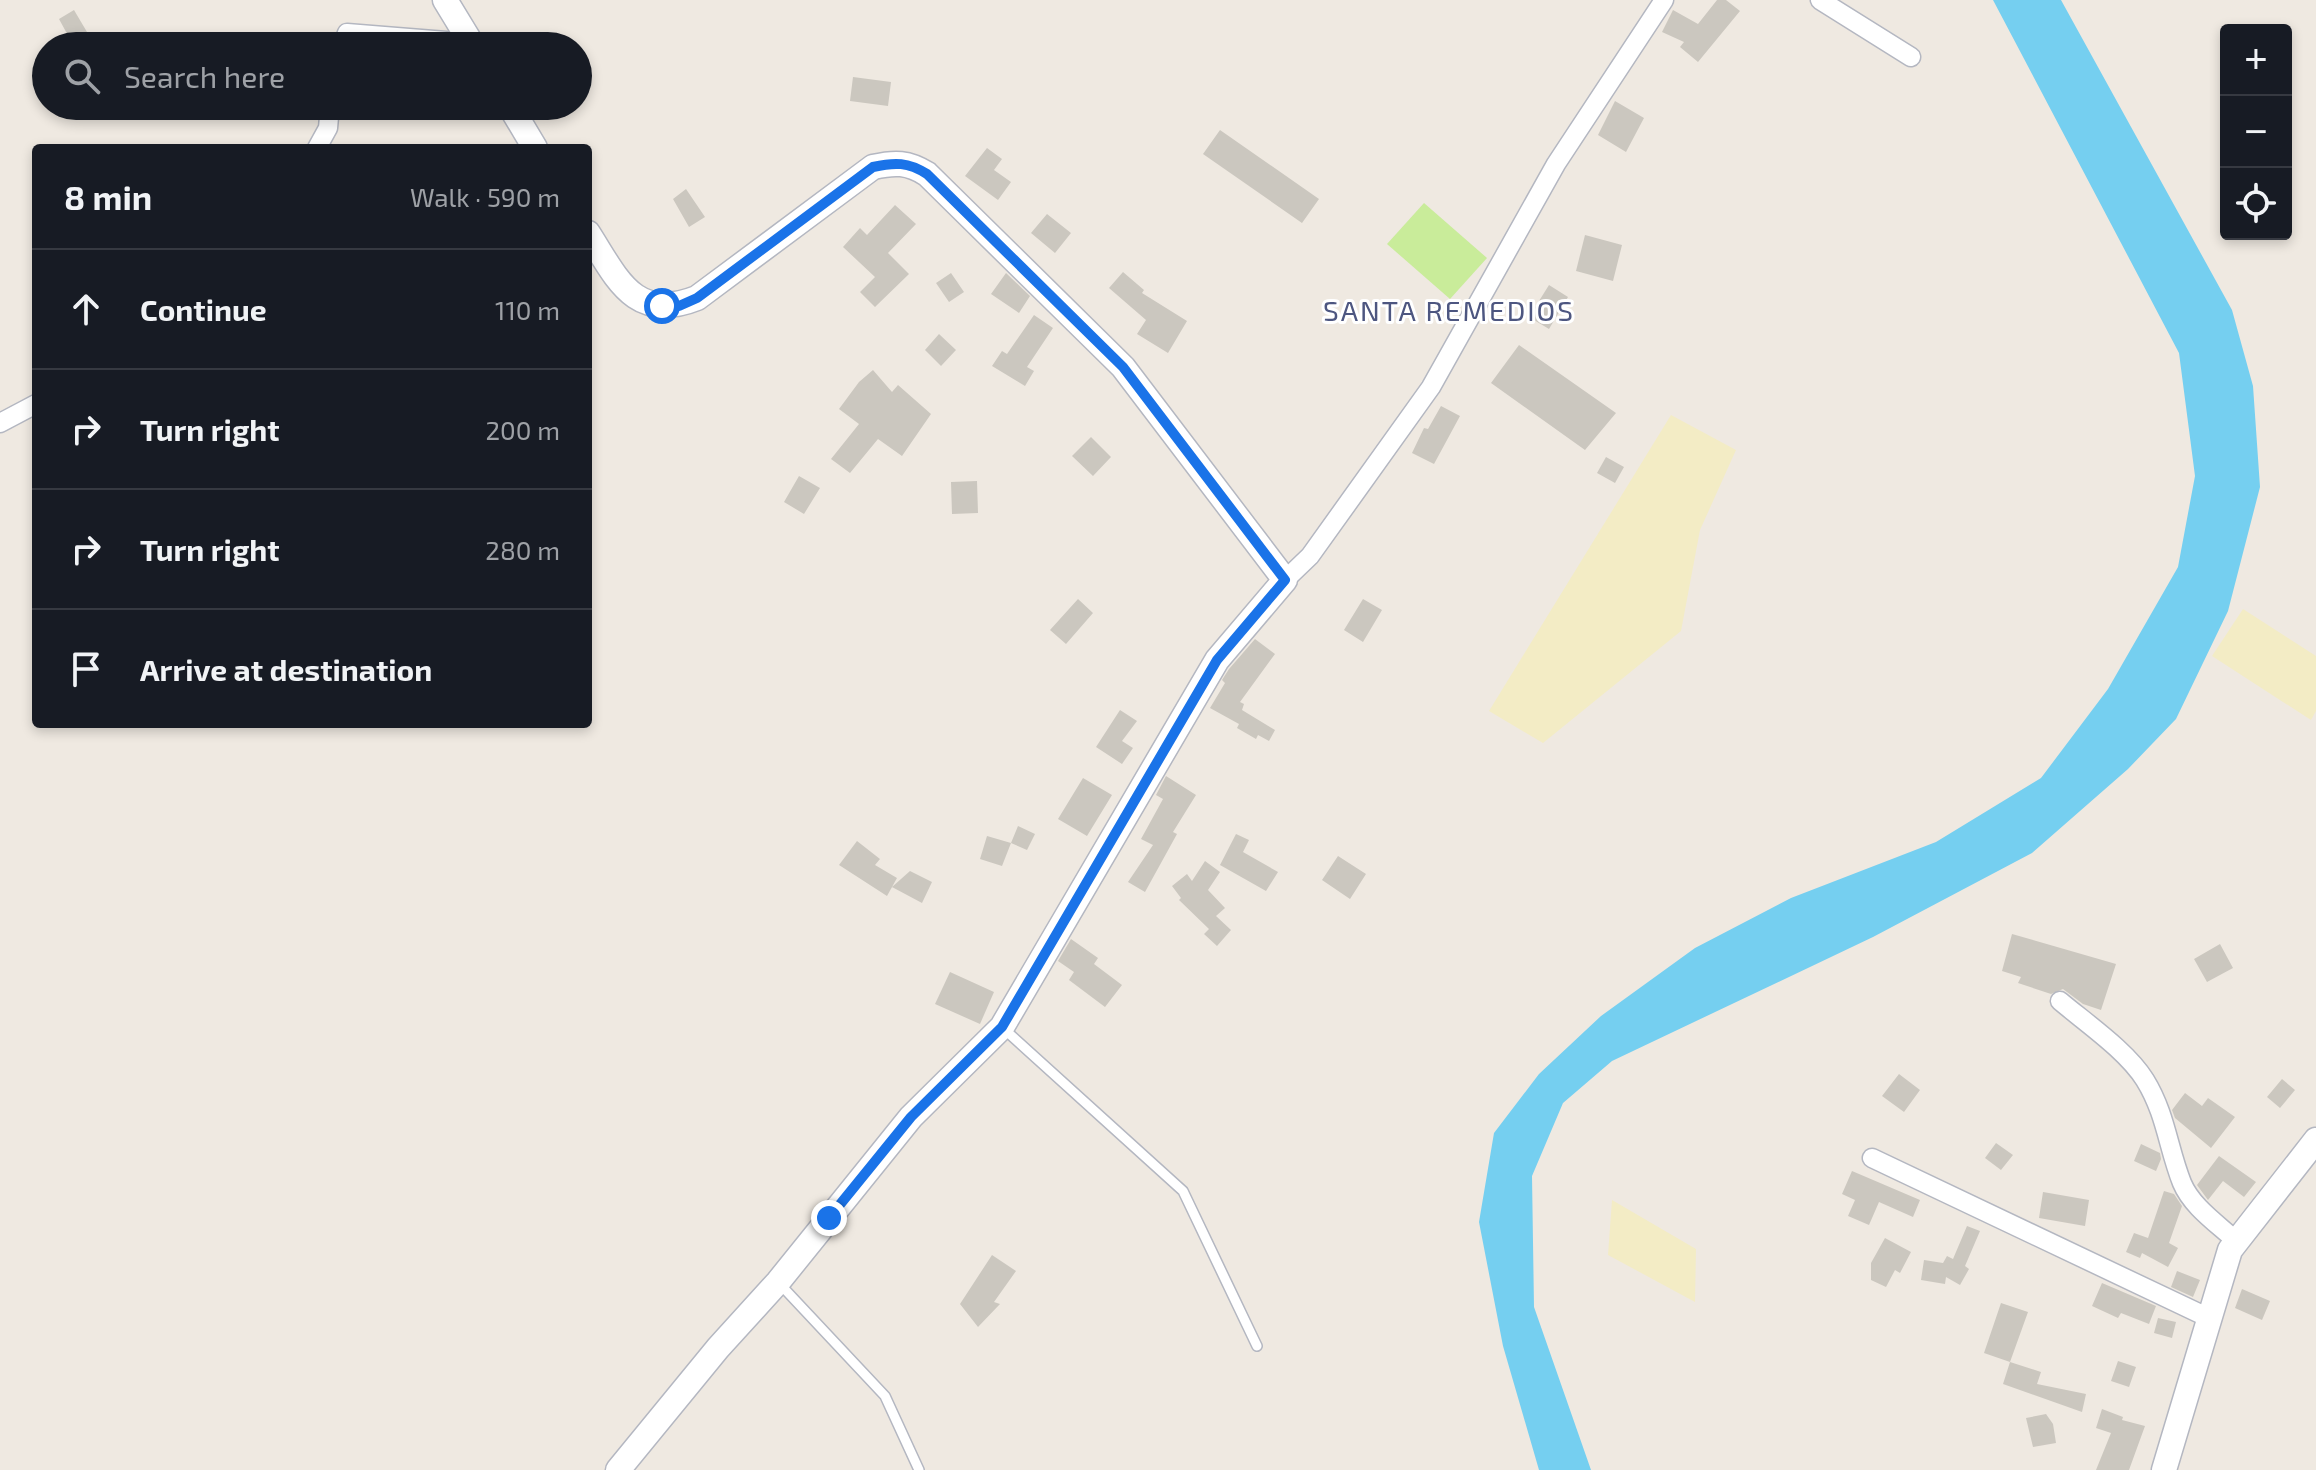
<!DOCTYPE html>
<html lang="en">
<head>
<meta charset="utf-8">
<style>
  body { margin:0; font-family:"Exo 2",sans-serif; background:#242831; color:#f1f3f6 }
  .controls { position:absolute; right:24px; top:24px; display:grid; overflow:hidden; border-radius:8px; box-shadow:0 4px 12px #0003 }
  .controls button { width:72px; height:72px; display:grid; place-items:center; padding:0; border:0; border-bottom:2px solid #363941; background:#171b24; color:#f1f3f6; font:40px sans-serif }
  .stop { position:absolute; width:24px; height:24px; margin:-18px; border:6px solid #1a73e8; border-radius:50%; background:#fff }
  .stop.end { background:#1a73e8; border-color:#fff; box-shadow:0 2px 8px #0008 }
  .list { margin:0; padding:0; list-style:none }
  h2 { display:flex; justify-content:space-between; align-items:center; height:104px; margin:0; padding:0 32px; font-size:34px }
  h2 small { font-size:26px; font-weight:400; color:#9ea1a6 }
  .list li { display:grid; grid-template-columns:52px 1fr auto; gap:24px; align-items:center; box-sizing:border-box; height:120px; padding:0 32px; border-top:2px solid #363941 }
  .list b { display:block; font-size:30px; white-space:nowrap }
  .list em { font-size:26px; font-style:normal; color:#9ea1a6 }
  .icon { flex:none; width:44px; height:44px; fill:none; stroke:currentColor; stroke-width:2; stroke-linecap:round; stroke-linejoin:round }
  .map { position:relative; flex:none; width:2316px; height:1470px; overflow:hidden }
  .search { position:absolute; background:#171b24; box-shadow:0 4px 12px #0003; left:32px; top:32px; width:560px; height:88px; display:flex; align-items:center; gap:20px; box-sizing:border-box; padding:0 28px; border-radius:44px; color:#9ea1a6; font-size:30px }
  .panel { position:absolute; background:#171b24; box-shadow:0 4px 12px #0003; left:32px; top:144px; width:560px; height:584px; border-radius:8px }
  .map>svg:first-child { display:block }
  .sand { fill:#f3ecc5 }
  .pitch { fill:#c9ec9a }
  .water { fill:#75cff0 }
  .building { fill:#cbc7bf }
  .lines { fill:none; stroke-linecap:round; stroke-linejoin:round }
  .lane-casing { stroke:#b4b7c1; stroke-width:12 }
  .street-casing { stroke:#b4b7c1; stroke-width:21 }
  .secondary-casing { stroke:#b4b7c1; stroke-width:27 }
  .lane { stroke:#fff; stroke-width:9 }
  .street { stroke:#fff; stroke-width:18 }
  .secondary { stroke:#fff; stroke-width:24 }
  .route { stroke:#1a73e8; stroke-width:10 }
  .labels { text-anchor:middle; dominant-baseline:central; stroke-width:6; stroke-linejoin:round; paint-order:stroke }
  .quarter-label { font-size:28px; letter-spacing:2px; fill:#4d5680; stroke:#fff }
</style>
</head>
<body>
<div class="map">
<svg width="2316" height="1470" viewBox="0 0 2316 1470">
  <rect width="100%" height="100%" fill="#efe9e1"/>
  <!-- sand -->
  <path class="sand" d="M1671,415L1736,450L1700,530L1681,631L1543,743L1489,711Z
    M2243,609L2316,656V711L2311,720L2212,656Z
    M1612,1200L1696,1249L1695,1302L1608,1255Z"/>
  <!-- pitch -->
  <path class="pitch" d="M1424,203L1487,258L1450,299L1387,244Z"/>
  <!-- water -->
  <path class="water" d="M1993,0H2061L2232,310L2253,386L2260,487L2228,611L2176,719L2128,769L2032,853L1873,937L1612,1061L1563,1103L1532,1176L1534,1307L1591,1470H1539L1503,1346L1479,1222L1494,1133L1539,1074L1601,1016L1695,948L1791,898L1936,842L2041,778L2108,689L2178,567L2195,476L2179,353Z"/>
  <!-- building -->
  <path class="building" d="M1717,0H1726L1740,11L1698,62L1680,47L1684,42L1662,32L1673,10L1698,24Z
    M74,10L87,32L71,41L59,19Z
    M853,77L891,82L888,106L850,101Z
    M1615,101L1644,118L1626,152L1598,135Z
    M1220,130L1319,199L1302,223L1203,154Z
    M987,148L1002,159L994,170L1011,182L998,200L965,176Z
    M686,189L705,217L689,227L673,199Z
    M895,205L916,224L888,253L909,274L875,307L860,292L875,277L843,247L860,228L867,235Z
    M1047,214L1071,233L1055,253L1031,233Z
    M1585,235L1622,245L1613,281L1576,271Z
    M1123,272L1144,290L1142,293L1187,321L1168,353L1137,334L1146,320L1109,288Z
    M951,273L964,292L949,302L936,283Z
    M1006,273L1030,296L1019,313L991,294Z
    M1549,285L1568,297L1549,329L1529,317Z
    M1034,315L1053,328L1027,367L1034,371L1025,386L992,366L1002,351L1007,354Z
    M939,334L956,350L941,366L925,350Z
    M1519,345L1616,413L1585,450L1491,383Z
    M873,370L892,392L898,385L931,414L902,456L878,439L850,473L831,459L859,424L839,409L859,382Z
    M1441,406L1460,416L1434,464L1412,453L1424,428L1428,429Z
    M1091,437L1111,457L1093,476L1072,456Z
    M1606,457L1624,467L1615,483L1597,473Z
    M799,476L820,488L804,514L784,502Z
    M977,481L978,513L952,514L951,482Z
    M1078,599L1093,613L1066,644L1050,630Z
    M1363,599L1382,610L1363,642L1344,630Z
    M1255,639L1275,654L1240,702L1244,704L1242,710L1275,730L1269,741L1258,735L1256,739L1237,728L1239,724L1210,708L1225,683L1222,680L1229,669Z
    M1120,710L1137,721L1122,741L1133,748L1122,764L1096,747Z
    M1166,776L1196,795L1173,832L1177,834L1145,892L1128,882L1153,845L1141,839L1163,799L1156,795Z
    M1083,778L1112,795L1087,836L1058,819Z
    M1018,826L1035,834L1027,850L1011,843Z
    M1236,834L1249,840L1243,852L1278,872L1266,891L1220,865Z
    M987,836L1011,843L1002,866L980,859Z
    M857,841L880,859L875,865L897,878L887,896L839,865Z
    M1338,856L1366,874L1350,899L1322,880Z
    M1205,861L1220,872L1208,890L1225,908L1216,916L1231,930L1217,946L1204,934L1209,929L1179,900L1181,898L1172,886L1187,874L1192,881Z
    M910,871L932,882L922,903L892,887Z
    M2012,934L2116,964L2101,1010L2083,1004L2063,989L2051,994L2018,983L2021,977L2002,971Z
    M1071,939L1098,958L1094,964L1122,985L1105,1007L1069,980L1074,972L1058,961Z
    M2220,944L2233,968L2207,982L2194,959Z
    M950,972L994,992L980,1024L935,1004Z
    M1899,1074L1920,1090L1904,1112L1882,1096Z
    M2282,1079L2295,1090L2280,1108L2267,1097Z
    M2185,1093L2202,1106L2208,1098L2235,1117L2211,1148L2175,1118L2172,1110Z
    M1996,1143L2013,1155L2001,1170L1985,1158Z
    M2141,1144L2160,1153L2161,1159L2156,1171L2134,1161Z
    M2219,1156L2256,1182L2244,1197L2223,1181L2208,1200L2197,1185Z
    M1852,1171L1920,1200L1913,1217L1879,1202L1869,1225L1848,1216L1855,1200L1842,1194Z
    M2164,1191L2174,1194L2182,1206L2169,1243L2178,1248L2168,1267L2142,1253L2140,1258L2126,1252L2134,1233L2148,1238Z
    M2043,1192L2089,1200L2085,1226L2039,1218Z
    M1967,1226L1980,1231L1965,1266L1969,1269L1960,1285L1946,1277L1945,1284L1921,1280L1924,1260L1943,1263L1947,1256L1953,1259Z
    M1885,1238L1911,1252L1900,1273L1895,1270L1886,1287L1871,1280V1263Z
    M992,1255L1016,1271L994,1302L1000,1304L978,1327L960,1304Z
    M2177,1271L2200,1280L2193,1297L2171,1287Z
    M2102,1283L2156,1306L2149,1324L2121,1313L2118,1318L2092,1306Z
    M2242,1289L2270,1301L2262,1320L2235,1308Z
    M2001,1303L2028,1312L2010,1362L1984,1353Z
    M2158,1318L2176,1322L2172,1338L2154,1333Z
    M2118,1361L2136,1367L2129,1387L2111,1381Z
    M2010,1362L2041,1372L2037,1384L2086,1394L2082,1412L2003,1384Z
    M2102,1409L2123,1417L2122,1420L2145,1426L2129,1470H2096L2111,1433L2096,1428Z
    M2046,1414L2053,1424L2056,1443L2033,1447L2026,1418Z"/>
  <g class="lines">
    <!-- lane casing -->
    <g class="lane-casing">
      <path id="lane" d="M1004,1029L1183,1191L1257,1346
        M778,1282L885,1396L919,1470"/>
    </g>
    <!-- street casing -->
    <g class="street-casing">
      <path id="street" d="M1820,0L1911,57
        M342,46L347,33L471,43
        M317,148L328,128L330,106
        M0,423L36,404
        M1285,580L1310,556L1431,387L1556,164L1664,0
        M2060,1001C2086,1023 2127,1051 2145,1080C2166,1114 2168,1148 2182,1183C2192,1207 2218,1224 2236,1241
        M1872,1158L2209,1318"/>
    </g>
    <!-- secondary casing -->
    <g class="secondary-casing">
      <path id="secondary" d="M445,0L473,46
        M510,106L535,148
        M588,233C617,278 634,323 697,298L873,167C895,162 908,162 927,174L1123,367L1285,580L1217,660L1002,1027L911,1117L778,1282L718,1348L618,1470
        M2164,1470L2230,1250L2316,1140"/>
    </g>
    <!-- lane -->
    <use href="#lane" class="lane"/>
    <!-- street -->
    <use href="#street" class="street"/>
    <!-- secondary -->
    <use href="#secondary" class="secondary"/>
  </g>
  <g class="lines">
    <!-- route -->
    <path class="route" d="M662,306H679L697,298L873,167C895,162 908,162 927,174L1123,367L1285,580L1217,660L1002,1027L911,1117L829,1218"/>
  </g>
  <g class="labels">
    <!-- quarter labels -->
    <g class="quarter-label">
      <text x="1449" y="310">SANTA REMEDIOS</text>
    </g>
  </g>
</svg>
<div class="controls">
<button>+</button>
<button>−</button>
<button><svg class="icon" aria-label="locate" viewBox="0 0 24 24"><circle cx="12" cy="12" r="6"/><path d="M12 2v4M12 18v4M2 12h4M18 12h4"/></svg></button>
</div>
<div class="stop" style="left:662px;top:306px"></div>
<div class="stop end" style="left:829px;top:1218px"></div>
<div class="search"><svg class="icon" aria-label="search" viewBox="0 0 24 24"><circle cx="10" cy="10" r="6"/><path d="M15 15l6 6"/></svg>Search here</div>
<section class="panel">
<h2>8 min<small>Walk · 590 m</small></h2>
<ul class="list">
<li><svg class="icon" aria-label="ahead" viewBox="0 0 24 24"><path d="M12 20V5M6 11l6-6 6 6"/></svg><div><b>Continue</b></div><em>110 m</em></li>
<li><svg class="icon" aria-label="right" viewBox="0 0 24 24"><path d="M7 20v-9h11M14 6l5 5-5 5"/></svg><div><b>Turn right</b></div><em>200 m</em></li>
<li><svg class="icon" aria-label="right" viewBox="0 0 24 24"><path d="M7 20v-9h11M14 6l5 5-5 5"/></svg><div><b>Turn right</b></div><em>280 m</em></li>
<li><svg class="icon" aria-label="arrive" viewBox="0 0 24 24"><path d="M6 21V4h12l-3 4 3 4H6"/></svg><div><b>Arrive at destination</b></div></li>
</ul>
</section>
</div>
</body>
</html>
